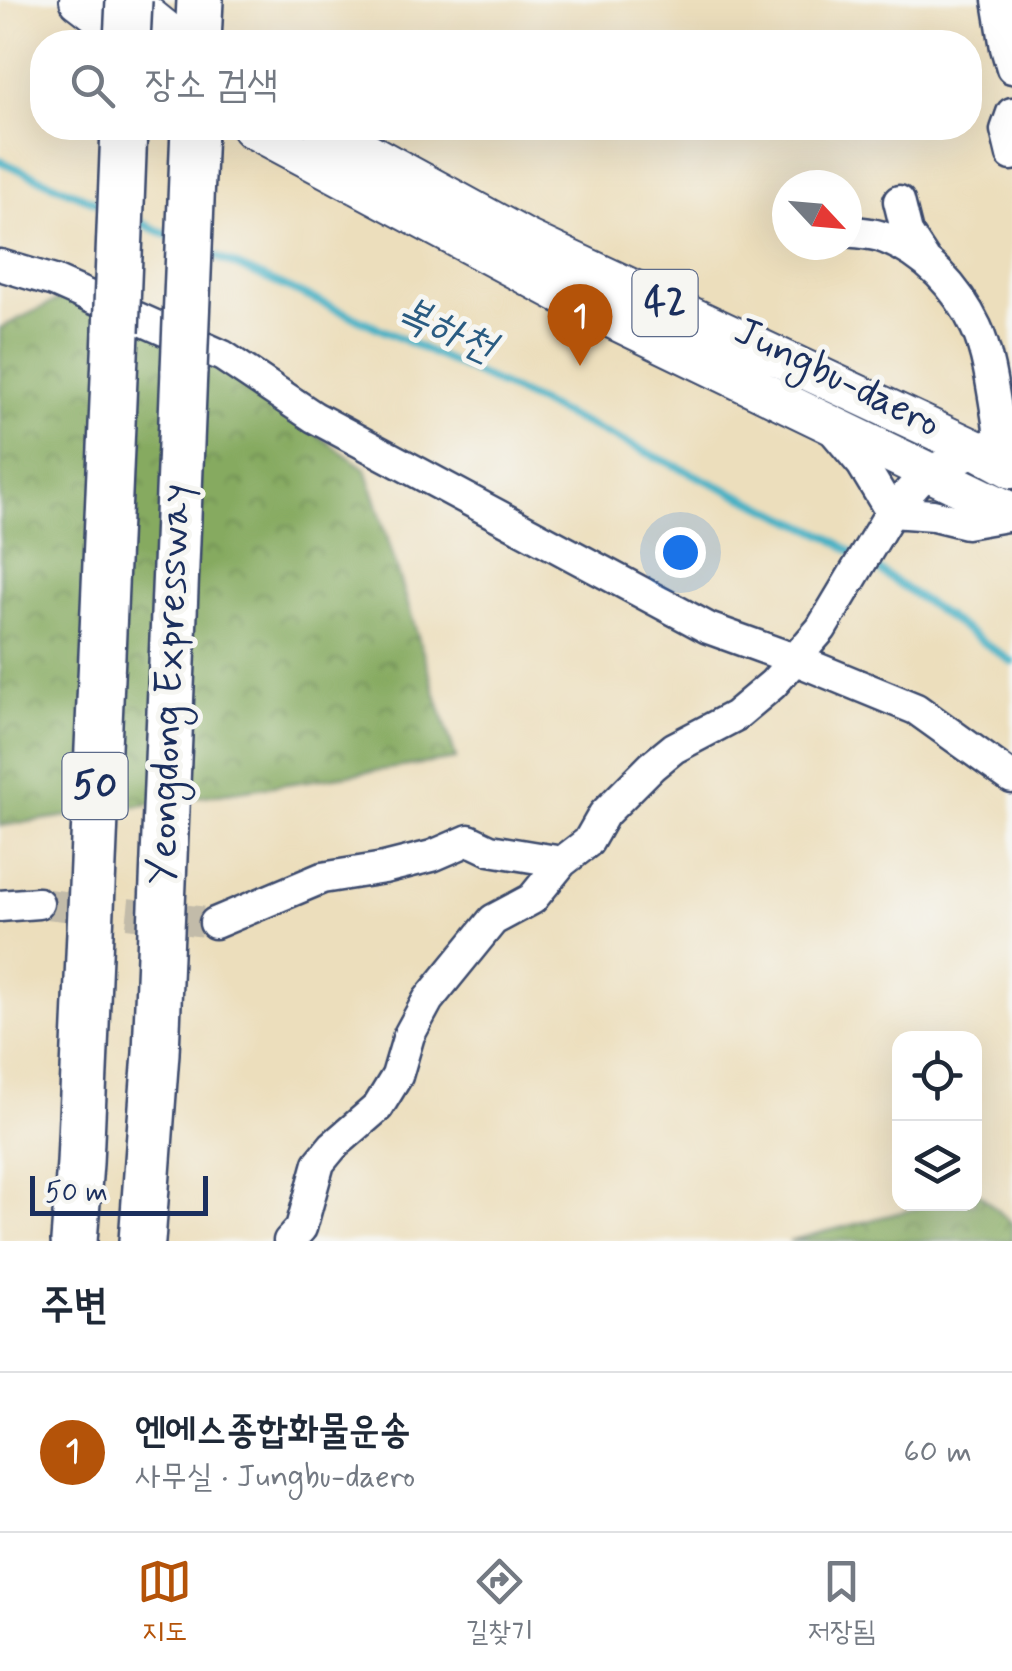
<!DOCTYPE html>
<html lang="ko">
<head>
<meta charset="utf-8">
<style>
  body { margin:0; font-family:Mynerve,"Poor Story",sans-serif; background:#f6f6f7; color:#1f2937 }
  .controls { position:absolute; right:30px; bottom:30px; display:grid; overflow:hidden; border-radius:20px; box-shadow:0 10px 40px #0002 }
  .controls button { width:90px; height:90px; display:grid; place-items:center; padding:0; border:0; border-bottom:2px solid #e0e1e3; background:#fff; color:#1f2937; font:50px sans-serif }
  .compass { position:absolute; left:772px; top:170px; width:90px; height:90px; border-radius:50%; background:#fff; box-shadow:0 10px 40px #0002; rotate:116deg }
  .scale { position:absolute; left:30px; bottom:25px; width:178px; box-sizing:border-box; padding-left:10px; border:5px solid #1b2f5e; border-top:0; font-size:28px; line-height:35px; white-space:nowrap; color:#1b2f5e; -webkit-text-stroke:8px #f6f6f2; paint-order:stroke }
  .you { position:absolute; left:680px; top:552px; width:35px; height:35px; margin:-25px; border:8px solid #fff; border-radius:50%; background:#1a73e8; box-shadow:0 0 0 15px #1a73e833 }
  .badge { display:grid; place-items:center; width:65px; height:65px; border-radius:50%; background:#b45309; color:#fff; font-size:32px; font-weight:700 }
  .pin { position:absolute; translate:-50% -82px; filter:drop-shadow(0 2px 5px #0008) }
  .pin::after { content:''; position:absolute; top:52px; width:35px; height:30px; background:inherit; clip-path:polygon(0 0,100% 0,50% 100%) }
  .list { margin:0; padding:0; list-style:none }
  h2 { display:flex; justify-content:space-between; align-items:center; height:130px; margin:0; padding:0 40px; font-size:42px }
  h2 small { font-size:32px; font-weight:400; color:#747a83 }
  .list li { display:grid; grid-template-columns:65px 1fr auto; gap:30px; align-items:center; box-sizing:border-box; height:160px; padding:0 40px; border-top:2px solid #e0e1e3 }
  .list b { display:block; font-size:38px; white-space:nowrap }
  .list p { margin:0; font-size:32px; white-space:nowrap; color:#747a83 }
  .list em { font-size:32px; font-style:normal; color:#747a83 }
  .icon { flex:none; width:55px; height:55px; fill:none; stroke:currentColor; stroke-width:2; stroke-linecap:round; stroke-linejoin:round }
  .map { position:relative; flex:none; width:1012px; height:1241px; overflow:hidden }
  .search { position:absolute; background:#fff; box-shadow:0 10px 40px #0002; left:30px; right:30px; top:30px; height:110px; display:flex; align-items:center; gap:25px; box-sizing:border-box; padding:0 35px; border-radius:40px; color:#747a83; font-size:38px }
  .sheet { height:290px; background:#fff }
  nav { display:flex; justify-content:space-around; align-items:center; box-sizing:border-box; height:140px; border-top:2px solid #e0e1e3; background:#fff; font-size:28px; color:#747a83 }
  nav a { display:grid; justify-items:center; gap:5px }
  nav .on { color:#b45309 }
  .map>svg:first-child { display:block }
  .forest { fill:url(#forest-crowns); stroke:#506c5f; stroke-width:2.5 }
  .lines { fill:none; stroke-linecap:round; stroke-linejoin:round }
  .stream { stroke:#46b1c4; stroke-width:8 }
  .minor-tunnel { stroke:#c2bba9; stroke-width:30; stroke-dasharray:30 15; stroke-linecap:butt }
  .minor-casing { stroke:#3a496c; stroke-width:35 }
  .major-casing { stroke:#3a496c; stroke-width:42 }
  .highway-casing { stroke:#3a496c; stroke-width:50 }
  .minor { stroke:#fff; stroke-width:30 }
  .major { stroke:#fff; stroke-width:38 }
  .highway { stroke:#fff; stroke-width:45 }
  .highway-bridge-casing { stroke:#3a496c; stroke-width:50; stroke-linecap:butt }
  .highway-bridge { stroke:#fff; stroke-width:45 }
  .labels { text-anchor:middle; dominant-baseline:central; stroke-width:10; stroke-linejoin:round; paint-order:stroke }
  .shield { fill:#f6f6f2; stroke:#5d6b8a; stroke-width:2.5 }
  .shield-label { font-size:38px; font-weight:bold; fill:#1b2f5e }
  .street-label { font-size:40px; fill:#1b2f5e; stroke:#f6f6f2 }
  .water-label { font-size:42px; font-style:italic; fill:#2a5c82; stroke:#f6f6f2 }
</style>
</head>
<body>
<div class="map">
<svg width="1012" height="1241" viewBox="0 0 1012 1241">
  <defs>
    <pattern id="forest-crowns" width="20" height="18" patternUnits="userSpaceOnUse" patternTransform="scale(2.5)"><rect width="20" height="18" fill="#86aa60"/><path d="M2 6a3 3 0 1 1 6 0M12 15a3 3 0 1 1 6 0" fill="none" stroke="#6d8b52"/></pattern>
  </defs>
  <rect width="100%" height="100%" fill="#f6f6f2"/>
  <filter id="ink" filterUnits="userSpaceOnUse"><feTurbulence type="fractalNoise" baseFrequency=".01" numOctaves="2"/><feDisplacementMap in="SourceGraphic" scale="20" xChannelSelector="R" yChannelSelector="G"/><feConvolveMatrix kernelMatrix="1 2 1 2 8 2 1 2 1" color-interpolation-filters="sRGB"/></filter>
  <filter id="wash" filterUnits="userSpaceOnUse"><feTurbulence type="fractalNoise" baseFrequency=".0048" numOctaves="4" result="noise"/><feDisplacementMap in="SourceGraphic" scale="40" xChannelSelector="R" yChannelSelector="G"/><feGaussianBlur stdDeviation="2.25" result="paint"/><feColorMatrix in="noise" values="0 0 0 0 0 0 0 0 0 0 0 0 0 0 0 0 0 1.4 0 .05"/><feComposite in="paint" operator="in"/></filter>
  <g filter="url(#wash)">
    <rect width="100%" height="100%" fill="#ecdebc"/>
    <!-- forest -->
    <path class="forest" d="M97,281L366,469L456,759L0,826V328Z
      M977,1192L1012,1223V1241H789L933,1204H974L975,1193Z"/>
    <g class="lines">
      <!-- stream -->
      <path class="stream" d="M0,161L106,207
        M137,221L174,238
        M205,252L350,315L827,536L858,556
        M870,564L1012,662"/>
    </g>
  </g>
  <g filter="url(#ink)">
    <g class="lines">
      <!-- minor-tunnel -->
      <path class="minor-tunnel" d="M38,903L215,923"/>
      <!-- minor casing -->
      <g class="minor-casing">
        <path id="minor" d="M998,0L1006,48L1012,68
          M1012,113L1006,130L1012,155
          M899,201L907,233L924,259
          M847,231C859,233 874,233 885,238C926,254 957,287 976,327C990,356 995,407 1001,440
          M0,265L54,281L223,356L314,417L708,628L794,659L916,709L1012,778
          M829,425L862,464L891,512L933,515L966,523L1012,515
          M0,906L38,903
          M215,923L322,878L384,868L432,856L469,840L490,850L562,862
          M289,1241L301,1228L319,1163L333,1146L378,1107L397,1076L409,1035L428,1000L493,920L532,899L562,862L588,842L604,814L652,766L674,748L735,716L773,684L821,629L891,512L927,472L1012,435"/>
      </g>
      <!-- major casing -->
      <g class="major-casing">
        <path id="major" d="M79,0L134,42
          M128,0L180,42
          M251,128L575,301L1012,512
          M323,128L526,239L977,450L1012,469"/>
      </g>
      <!-- highway casing -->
      <g class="highway-casing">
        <path id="highway" d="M198,42L200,0
          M74,1241L80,1163L116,332
          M142,1241L156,1053L184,370"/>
      </g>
      <!-- minor -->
      <use href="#minor" class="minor"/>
      <!-- major -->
      <use href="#major" class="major"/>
      <!-- highway -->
      <use href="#highway" class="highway"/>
      <!-- highway-bridge casing -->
      <g class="highway-bridge-casing">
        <path id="highway-bridge" d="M127,42L129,0
          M116,332L124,128
          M184,370L194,128"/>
      </g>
      <!-- highway-bridge -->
      <use href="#highway-bridge" class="highway-bridge"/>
    </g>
  </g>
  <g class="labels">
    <!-- shield labels -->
    <g class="shield">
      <rect x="632.5" y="270" width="65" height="66" rx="8"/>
      <rect x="62.5" y="753" width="65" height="66" rx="8"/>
    </g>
    <g class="shield-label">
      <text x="665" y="303">42</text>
      <text x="95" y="786">50</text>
    </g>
    <!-- street labels -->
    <g class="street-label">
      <text transform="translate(837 378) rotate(26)">Jungbu-daero</text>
      <text transform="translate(170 684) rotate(-88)">Yeongdong Expressway</text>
    </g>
    <!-- water labels -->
    <g class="water-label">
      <text transform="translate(446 330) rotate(24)">복하천</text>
    </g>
  </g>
</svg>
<div class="controls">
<button><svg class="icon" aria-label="locate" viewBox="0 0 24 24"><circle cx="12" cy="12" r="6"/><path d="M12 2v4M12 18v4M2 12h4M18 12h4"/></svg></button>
<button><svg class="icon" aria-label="layers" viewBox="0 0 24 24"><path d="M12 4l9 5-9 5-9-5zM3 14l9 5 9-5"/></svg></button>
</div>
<svg class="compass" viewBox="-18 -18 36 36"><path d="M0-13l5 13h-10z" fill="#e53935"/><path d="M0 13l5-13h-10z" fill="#747a83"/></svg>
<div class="scale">50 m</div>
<div class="you"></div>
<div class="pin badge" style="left:580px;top:366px">1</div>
<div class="search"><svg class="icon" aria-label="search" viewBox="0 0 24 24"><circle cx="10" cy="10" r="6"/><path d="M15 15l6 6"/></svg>장소 검색</div>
</div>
<section class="sheet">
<h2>주변<small></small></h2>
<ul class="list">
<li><span class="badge">1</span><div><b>엔에스종합화물운송</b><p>사무실 · Jungbu-daero</p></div><em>60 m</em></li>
</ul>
</section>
<nav>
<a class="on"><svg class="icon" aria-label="map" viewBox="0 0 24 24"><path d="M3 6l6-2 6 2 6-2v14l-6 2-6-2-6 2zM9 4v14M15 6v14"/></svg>지도</a>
<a><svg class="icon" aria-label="directions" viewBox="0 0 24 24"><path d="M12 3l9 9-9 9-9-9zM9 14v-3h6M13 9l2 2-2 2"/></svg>길찾기</a>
<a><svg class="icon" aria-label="saved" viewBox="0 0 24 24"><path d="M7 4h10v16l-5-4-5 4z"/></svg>저장됨</a>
</nav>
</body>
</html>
